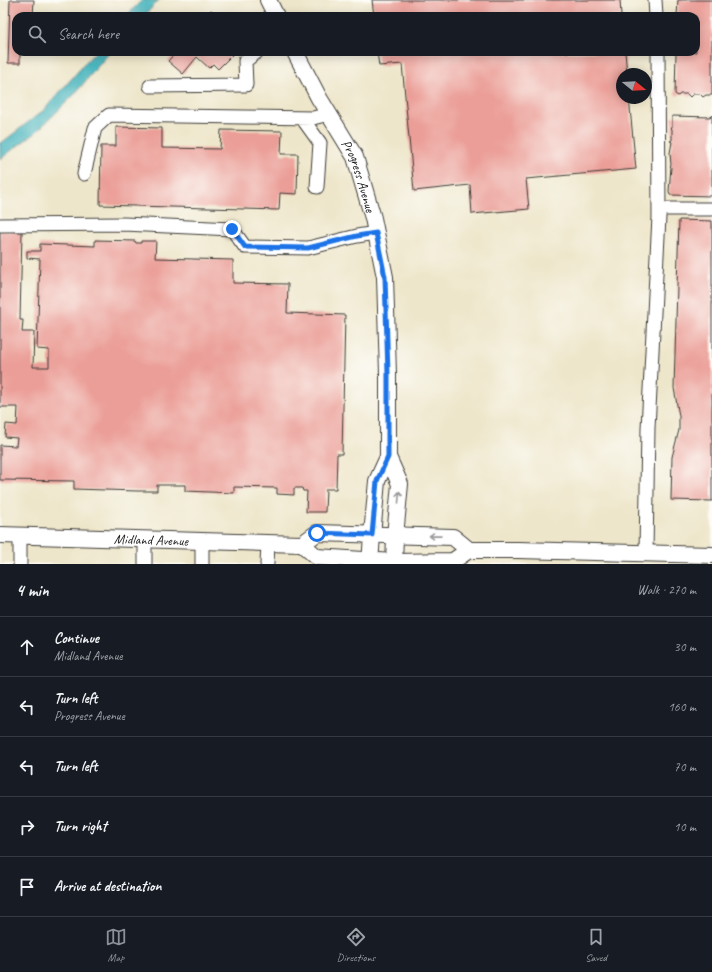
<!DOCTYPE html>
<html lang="en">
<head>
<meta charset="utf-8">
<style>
  body { margin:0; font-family:Caveat,sans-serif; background:#242831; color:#f1f3f6 }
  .compass { position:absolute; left:616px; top:68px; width:36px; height:36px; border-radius:50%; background:#171b24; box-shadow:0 2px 10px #0003; rotate:108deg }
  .stop { position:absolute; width:12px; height:12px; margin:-9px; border:3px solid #1a73e8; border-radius:50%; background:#fff }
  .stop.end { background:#1a73e8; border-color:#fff; box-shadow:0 1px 4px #0008 }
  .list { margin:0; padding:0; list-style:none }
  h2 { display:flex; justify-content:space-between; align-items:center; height:52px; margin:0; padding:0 16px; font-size:17px }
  h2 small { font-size:13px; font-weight:400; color:#9ea1a6 }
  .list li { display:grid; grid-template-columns:26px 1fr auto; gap:12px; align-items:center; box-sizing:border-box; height:60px; padding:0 16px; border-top:1px solid #363941 }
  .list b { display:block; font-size:15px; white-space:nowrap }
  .list p { margin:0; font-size:13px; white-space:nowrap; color:#9ea1a6 }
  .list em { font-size:13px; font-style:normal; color:#9ea1a6 }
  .icon { flex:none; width:22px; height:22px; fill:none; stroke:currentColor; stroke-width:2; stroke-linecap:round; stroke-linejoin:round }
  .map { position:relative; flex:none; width:712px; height:564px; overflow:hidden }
  .search { position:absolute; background:#171b24; box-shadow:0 2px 10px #0003; left:12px; right:12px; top:12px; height:44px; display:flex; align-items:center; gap:10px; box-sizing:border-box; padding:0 14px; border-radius:12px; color:#9ea1a6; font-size:15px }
  .sheet { height:352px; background:#171b24 }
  nav { display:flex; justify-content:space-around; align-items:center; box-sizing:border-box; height:56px; border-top:1px solid #363941; background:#171b24; font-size:11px; color:#9ea1a6 }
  nav a { display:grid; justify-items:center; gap:2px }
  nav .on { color:#8c9099 }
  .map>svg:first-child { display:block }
  .water { fill:#42b2bb; stroke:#2f676c }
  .building { fill:#eb9e97 }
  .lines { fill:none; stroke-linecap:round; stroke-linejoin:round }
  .minor-casing { stroke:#3c3a36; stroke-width:15 }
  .major-casing { stroke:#3c3a36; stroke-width:18 }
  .minor { stroke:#fff; stroke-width:13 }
  .major { stroke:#fff; stroke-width:16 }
  .oneway { stroke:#999 }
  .route { stroke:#1a73e8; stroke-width:5 }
  .labels { text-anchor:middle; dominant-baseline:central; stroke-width:3; stroke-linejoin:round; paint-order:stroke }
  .street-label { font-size:14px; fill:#1c1c1c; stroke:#fdfcf7 }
</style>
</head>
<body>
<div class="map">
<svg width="712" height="564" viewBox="0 0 712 564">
  <rect width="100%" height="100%" fill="#fdfcf7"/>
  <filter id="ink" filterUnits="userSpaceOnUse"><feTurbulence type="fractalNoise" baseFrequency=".025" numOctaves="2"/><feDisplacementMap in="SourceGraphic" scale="8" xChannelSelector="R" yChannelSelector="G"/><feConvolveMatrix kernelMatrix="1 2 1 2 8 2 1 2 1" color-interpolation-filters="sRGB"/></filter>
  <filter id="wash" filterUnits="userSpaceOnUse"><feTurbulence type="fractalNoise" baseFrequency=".012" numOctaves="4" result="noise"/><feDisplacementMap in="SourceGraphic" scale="16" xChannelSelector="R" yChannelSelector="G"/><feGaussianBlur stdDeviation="0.9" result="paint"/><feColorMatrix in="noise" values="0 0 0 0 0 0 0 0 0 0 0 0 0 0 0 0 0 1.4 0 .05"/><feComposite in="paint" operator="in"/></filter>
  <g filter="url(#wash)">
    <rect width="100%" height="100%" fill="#eee6ca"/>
    <!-- water -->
    <path class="water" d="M142,0H159L144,16H126Z
      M95,52H110L73,96L35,133L0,159V144L44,110Z"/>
    <g id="blocks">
      <!-- building -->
      <path class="building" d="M10,0H34L33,16H16V52H20V63H8Z
        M372,0H620L621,16H374Z
        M678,0H712V95H706L703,97L700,94H693L690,97L687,94H680L678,96L675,94L676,52H696V16H677Z
        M211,10L218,16H206Z
        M176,52H233L231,54L232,55L218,69L213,64L209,68L197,57L183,74L168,61Z
        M377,52H625L627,74H622V98H629L636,169L526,179L529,209L472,214L470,185L414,191L402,64L379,66Z
        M712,115V196L670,195L669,191L671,167L670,166L671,165L670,153L672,142L670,141L672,140V129L671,128L672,127V116L710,117Z
        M116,127L162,128V148L220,149L221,130L282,131L281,154H298L297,194L280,193L279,210L100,205L101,146H116Z
        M679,220L712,221V501L671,500L672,457L679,430V416L674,388Z
        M0,231L22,232L20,320H23L22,332H34L33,367H49V350L37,349L40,259L27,258V251H40V244L95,246V240L135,241L136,243H141V241H156L155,258L233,260V283L288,284L287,313L345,315L342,454H337L336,489H326L325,512H306L307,491H303L302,488H294V495L277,494V488L234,487V493L185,491V485H157V491H137L74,489V481L0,480V445L16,446L17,438L5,437L6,424L17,425L18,407H0Z"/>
    </g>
  </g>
  <g filter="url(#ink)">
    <use href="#blocks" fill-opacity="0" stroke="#3c3a36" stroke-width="1"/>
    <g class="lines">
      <!-- minor casing -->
      <g class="minor-casing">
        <path id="minor" d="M655,0L656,16
          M150,86L246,85L245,61L257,52
          M302,118L320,143L317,187
          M84,174L95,128L109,115L313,118L329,114
          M659,209H712
          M0,225L124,224L232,229L245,247L308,248L357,236L376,233
          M20,535V564
          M202,542V564
          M646,553L648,428L659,217L658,52
          M145,564V539
          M267,564L268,544"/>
      </g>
      <!-- major casing -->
      <g class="major-casing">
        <g id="major">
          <path d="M268,0L276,16"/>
          <path id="s1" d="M295,52L319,98L355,157L373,218L385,277L388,374V457L400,484L395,536L394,564"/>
          <path id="s2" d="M0,535L302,544L317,533L453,537L469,550"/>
          <path d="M302,544L317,557L394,562L453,561L469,550H518L712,555"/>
          <path d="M370,564L372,535L377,481L388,457"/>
        </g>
      </g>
      <!-- minor -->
      <use href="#minor" class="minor"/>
      <!-- major -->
      <use href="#major" class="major"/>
    </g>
    <!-- one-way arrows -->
    <defs><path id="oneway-shaft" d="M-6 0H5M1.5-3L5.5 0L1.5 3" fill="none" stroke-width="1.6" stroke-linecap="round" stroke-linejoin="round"/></defs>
    <g class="oneway">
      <use href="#oneway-shaft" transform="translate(399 497) rotate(-85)"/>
      <use href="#oneway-shaft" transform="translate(435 536) rotate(-179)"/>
    </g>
  </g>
  <g class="lines" filter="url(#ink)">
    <!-- route -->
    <path class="route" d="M232,229L245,247L308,248L357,236L376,233L385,277L388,374V457L377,481L372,535L317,533"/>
  </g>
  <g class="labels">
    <!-- street labels -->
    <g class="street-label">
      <text stroke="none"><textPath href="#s1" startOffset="140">Progress Avenue</textPath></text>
      <text stroke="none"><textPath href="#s2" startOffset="151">Midland Avenue</textPath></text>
    </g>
  </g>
</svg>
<svg class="compass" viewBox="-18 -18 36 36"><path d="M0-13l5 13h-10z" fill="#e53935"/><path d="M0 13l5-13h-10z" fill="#9ea1a6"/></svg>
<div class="stop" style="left:317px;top:533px"></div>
<div class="stop end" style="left:232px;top:229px"></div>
<div class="search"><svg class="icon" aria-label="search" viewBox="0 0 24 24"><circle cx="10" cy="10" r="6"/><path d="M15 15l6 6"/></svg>Search here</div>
</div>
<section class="sheet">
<h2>4 min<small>Walk · 270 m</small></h2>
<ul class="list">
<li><svg class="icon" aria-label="ahead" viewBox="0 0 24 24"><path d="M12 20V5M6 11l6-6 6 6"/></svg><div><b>Continue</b><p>Midland Avenue</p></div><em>30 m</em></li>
<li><svg class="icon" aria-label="left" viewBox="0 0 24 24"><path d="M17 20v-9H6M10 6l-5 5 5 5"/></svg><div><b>Turn left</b><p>Progress Avenue</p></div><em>160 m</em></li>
<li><svg class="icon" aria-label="left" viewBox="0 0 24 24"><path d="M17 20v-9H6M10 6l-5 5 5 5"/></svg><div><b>Turn left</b></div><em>70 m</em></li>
<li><svg class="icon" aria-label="right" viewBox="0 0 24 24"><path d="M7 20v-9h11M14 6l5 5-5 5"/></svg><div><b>Turn right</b></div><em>10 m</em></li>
<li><svg class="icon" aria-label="arrive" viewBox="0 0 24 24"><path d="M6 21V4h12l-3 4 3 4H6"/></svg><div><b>Arrive at destination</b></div></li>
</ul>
</section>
<nav>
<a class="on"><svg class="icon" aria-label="map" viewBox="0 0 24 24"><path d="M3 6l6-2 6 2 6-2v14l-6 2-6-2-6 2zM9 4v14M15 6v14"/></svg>Map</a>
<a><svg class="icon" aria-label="directions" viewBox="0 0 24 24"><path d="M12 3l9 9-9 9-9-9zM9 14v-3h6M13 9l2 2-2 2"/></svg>Directions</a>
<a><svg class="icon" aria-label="saved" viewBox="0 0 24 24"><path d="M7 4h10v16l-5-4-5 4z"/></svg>Saved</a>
</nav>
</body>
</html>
